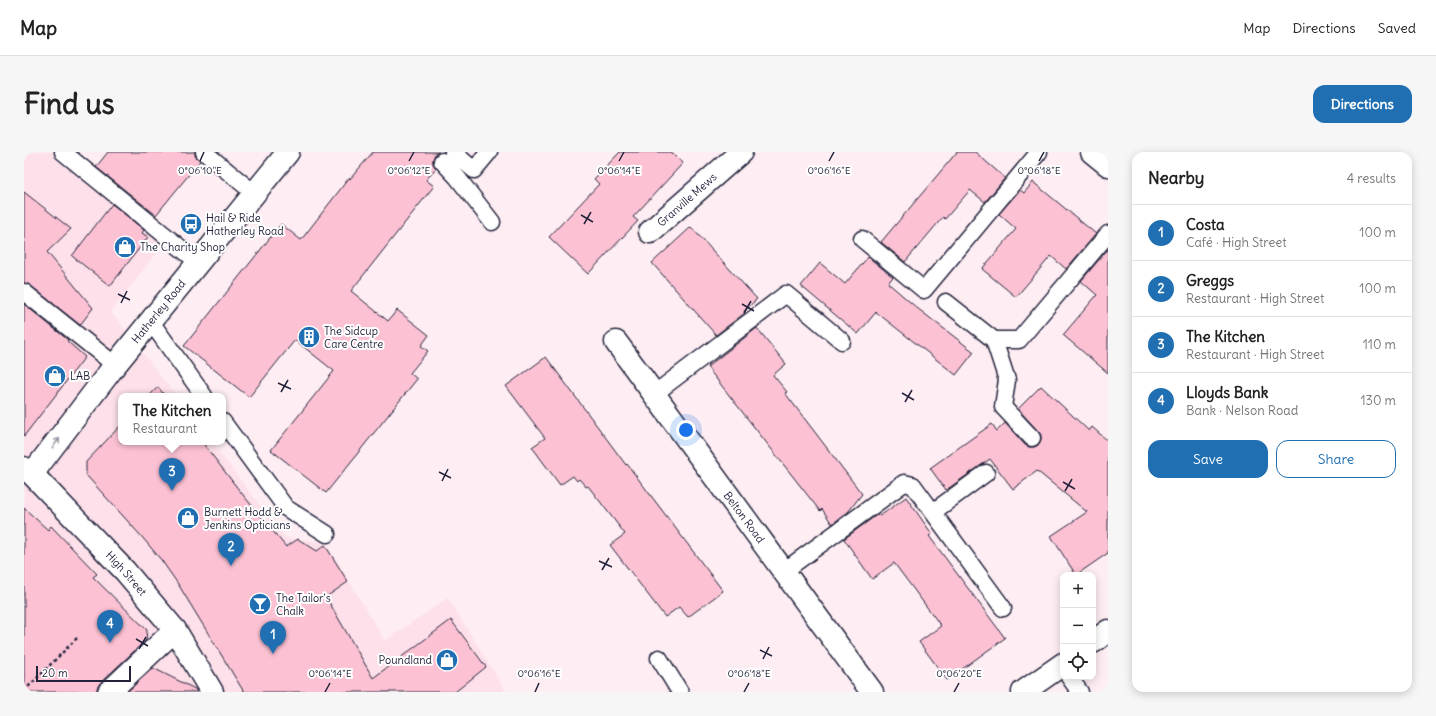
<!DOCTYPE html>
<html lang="en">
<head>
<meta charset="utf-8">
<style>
  body { margin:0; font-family:Delius,sans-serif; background:#f6f6f6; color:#222 }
  .controls { position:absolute; right:12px; bottom:12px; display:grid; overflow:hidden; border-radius:8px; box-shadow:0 2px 10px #0003 }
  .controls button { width:36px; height:36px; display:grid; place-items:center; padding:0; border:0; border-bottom:1px solid #e0e0e0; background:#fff; color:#222; font:20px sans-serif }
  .scale { position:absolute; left:12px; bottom:10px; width:95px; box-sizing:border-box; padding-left:4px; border:2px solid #22223b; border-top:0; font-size:11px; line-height:14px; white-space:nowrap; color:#22223b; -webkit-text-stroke:3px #fff; paint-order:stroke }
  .you { position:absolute; left:662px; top:278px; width:14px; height:14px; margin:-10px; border:3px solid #fff; border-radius:50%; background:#1a73e8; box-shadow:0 0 0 6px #1a73e833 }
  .badge { display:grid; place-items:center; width:26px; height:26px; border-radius:50%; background:#1f6fb2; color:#fff; font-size:13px; font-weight:700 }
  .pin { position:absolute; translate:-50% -33px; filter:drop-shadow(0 1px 2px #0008) }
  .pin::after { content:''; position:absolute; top:21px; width:14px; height:12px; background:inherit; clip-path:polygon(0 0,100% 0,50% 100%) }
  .popup { position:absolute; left:94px; top:241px; width:108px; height:52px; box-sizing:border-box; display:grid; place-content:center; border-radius:8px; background:#fff; filter:drop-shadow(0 1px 3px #0005); font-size:13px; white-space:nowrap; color:#767676 }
  .popup b { font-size:15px; color:#222 }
  .popup::after { content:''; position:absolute; left:50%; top:100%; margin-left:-8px; border:8px solid transparent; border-top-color:#fff }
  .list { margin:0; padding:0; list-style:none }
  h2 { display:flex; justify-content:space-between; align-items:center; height:52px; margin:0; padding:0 16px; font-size:17px }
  h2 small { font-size:13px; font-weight:400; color:#767676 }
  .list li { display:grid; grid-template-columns:26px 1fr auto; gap:12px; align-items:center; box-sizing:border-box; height:56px; padding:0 16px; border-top:1px solid #e0e0e0 }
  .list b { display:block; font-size:15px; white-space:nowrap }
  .list p { margin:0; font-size:13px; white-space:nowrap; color:#767676 }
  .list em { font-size:13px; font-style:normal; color:#767676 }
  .actions { display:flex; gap:8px; padding:12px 16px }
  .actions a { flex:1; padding:9px 0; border:1px solid #1f6fb2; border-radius:12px; text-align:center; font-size:14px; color:#1f6fb2 }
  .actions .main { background:#1f6fb2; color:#fff }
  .icon { flex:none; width:22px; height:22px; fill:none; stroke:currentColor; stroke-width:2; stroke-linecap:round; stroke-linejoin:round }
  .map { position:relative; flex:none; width:1084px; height:540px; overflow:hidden; border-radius:12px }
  header { display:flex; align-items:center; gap:24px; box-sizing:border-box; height:56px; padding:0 20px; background:#fff; border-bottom:1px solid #e0e0e0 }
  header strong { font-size:19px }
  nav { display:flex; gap:22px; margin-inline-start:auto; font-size:14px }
  .intro { display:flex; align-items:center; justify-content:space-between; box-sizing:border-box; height:96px; padding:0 24px }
  h1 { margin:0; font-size:28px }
  .button { padding:10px 18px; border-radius:12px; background:#1f6fb2; color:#fff; font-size:14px; font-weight:700 }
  main { display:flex; gap:24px; padding:0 24px }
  aside { flex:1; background:#fff; border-radius:12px; box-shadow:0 2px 10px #0003 }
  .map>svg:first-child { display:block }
  .built { fill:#fde0e9 }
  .building { fill:#fcc2d4; stroke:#22223b }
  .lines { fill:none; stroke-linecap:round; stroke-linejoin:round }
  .service-casing { stroke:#22223b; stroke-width:19 }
  .minor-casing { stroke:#22223b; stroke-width:25 }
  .tertiary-casing { stroke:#22223b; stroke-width:25 }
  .primary-casing { stroke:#22223b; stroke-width:25 }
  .path { stroke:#22223b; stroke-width:2.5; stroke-dasharray:3 3; stroke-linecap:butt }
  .service { stroke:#fff; stroke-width:16 }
  .minor { stroke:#fff; stroke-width:22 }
  .tertiary { stroke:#fff; stroke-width:22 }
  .primary { stroke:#fff; stroke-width:22 }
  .oneway { stroke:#9c9ca7 }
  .ticks { fill:none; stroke:#22223b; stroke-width:1.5 }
  .labels { text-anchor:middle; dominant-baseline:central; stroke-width:4; stroke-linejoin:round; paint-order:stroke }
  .street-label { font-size:11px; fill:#22223b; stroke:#fff }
  .poi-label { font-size:11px; fill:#22223b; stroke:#fff; text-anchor:start }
  .ticks-label { font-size:10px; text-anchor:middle; fill:#22223b; stroke:#fff; stroke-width:4; stroke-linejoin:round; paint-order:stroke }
</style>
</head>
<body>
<header>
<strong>Map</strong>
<nav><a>Map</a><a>Directions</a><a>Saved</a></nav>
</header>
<div class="intro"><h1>Find us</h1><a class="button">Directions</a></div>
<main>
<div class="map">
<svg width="1084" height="540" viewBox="0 0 1084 540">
  <rect width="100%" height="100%" fill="#feedf2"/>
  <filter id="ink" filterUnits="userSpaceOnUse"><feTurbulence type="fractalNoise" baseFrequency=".025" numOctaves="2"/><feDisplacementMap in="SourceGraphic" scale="8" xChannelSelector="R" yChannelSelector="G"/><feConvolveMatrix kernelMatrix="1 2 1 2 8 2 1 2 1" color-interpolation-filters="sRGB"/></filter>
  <g filter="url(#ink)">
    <!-- built -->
    <path class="built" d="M0,0H29L140,90L87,160L152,244H97V290H187L261,386L301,390L361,489L424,446L482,540H0Z"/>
    <!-- building -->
    <path class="building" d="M84,0H171V4L176,9L132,63L72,15Z
      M349,0H415L411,2L409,7V12L412,16L402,28L410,34L327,139L364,169L373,158L405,183L397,194L404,199L386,221L393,227L302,341L247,298L310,219L271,188L225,245L160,194L257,72L277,88L325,26L326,27Z
      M596,0H647L659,11L609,65L614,69L564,122L525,85L575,32L570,27Z
      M933,0H951L981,26L961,50L946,38L921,67L919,65L881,110L857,90Z
      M1009,30L1072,82L1042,117L1027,104L992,145L958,117L992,77L975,62L996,38L1000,41Z
      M0,40L47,77L23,100L69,156L56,173L6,133L0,131Z
      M88,52L120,78L118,81L124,85L86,134L48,104Z
      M667,75L733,147L720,159L721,161L692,183L628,111Z
      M1084,97V221L1039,183L1073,143L1057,129Z
      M844,105L869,125L864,131L893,156L950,200L932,223L852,160L834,182L777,134L796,111L821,132Z
      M0,152L44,188L43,189L61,205L0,284Z
      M733,176L762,212L749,223L763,240L761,241L838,342L824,360L808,372L798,357L796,359L683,215Z
      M522,205L602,313L603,312L699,439L664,465L655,455L641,465L586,393L601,382L564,334L562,335L555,327L553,329L549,324L536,333L508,295L521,286L482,234Z
      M1017,234L1065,279L1068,275L1084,289V401L1052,423L1027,384L1063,360L1013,319L989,337L966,307L922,338L906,316L968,272L973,279L981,271L1001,293L1005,295H1010L1014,293L1017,288V283L1015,280L994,257Z
      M134,235L141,244H125Z
      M97,273V290H178L215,338L262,395L274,387L293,399L301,393L324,430L302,445L349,526L427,468L462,515L431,540H220L154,432L138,409L118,385L62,323V310Z
      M882,345L908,382L905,384L981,486L923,528L895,490L917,474L870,411L848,427L820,387L854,362L856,364Z
      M0,356L24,378L27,374L73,422L69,425L123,478L122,488L76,531L73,536V540H0Z
      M129,516L171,537L173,540H103Z"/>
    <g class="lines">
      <!-- service casing -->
      <g class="service-casing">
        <path id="service" d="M39,0L175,111
          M180,0L230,41
          M429,0L450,18L465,0
          M418,9L433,25L468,70
          M838,87L900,138L1015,0
          M0,140L91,213
          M922,150L970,188
          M127,170L180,244
          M630,242L762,142L818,189
          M199,270L262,356L303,382
          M1008,286L979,255L983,228L970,188H995L1084,82
          M909,360L962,321
          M760,419L880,331L889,333L979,456
          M635,506L656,540
          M1045,525L1056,540"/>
      </g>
      <!-- minor casing -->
      <g class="minor-casing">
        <g id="minor">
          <path d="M1068,0L1084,13"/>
          <path id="s1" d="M626,80L717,0"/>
          <path id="s2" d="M592,190L848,540"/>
          <path d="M1069,490L1084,479"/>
          <path d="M85,540L151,478"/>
          <path d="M999,540L1039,512"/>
        </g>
      </g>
      <!-- tertiary casing -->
      <g class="tertiary-casing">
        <g id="tertiary">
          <path id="s3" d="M8,322L91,213L264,0"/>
        </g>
      </g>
      <!-- primary casing -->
      <g class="primary-casing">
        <g id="primary">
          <path id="s4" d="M0,316L8,322L101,419L151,478L188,540"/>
        </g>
      </g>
      <!-- path -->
      <path class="path" d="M0,539L53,486"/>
      <!-- service -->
      <use href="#service" class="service"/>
      <!-- minor -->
      <use href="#minor" class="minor"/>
      <!-- tertiary -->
      <use href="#tertiary" class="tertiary"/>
      <!-- primary -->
      <use href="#primary" class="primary"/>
    </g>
    <!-- one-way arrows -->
    <defs><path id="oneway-shaft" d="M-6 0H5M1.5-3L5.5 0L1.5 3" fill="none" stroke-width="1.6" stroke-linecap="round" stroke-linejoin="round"/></defs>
    <use class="oneway" href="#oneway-shaft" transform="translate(32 291) rotate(-53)"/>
  </g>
  <!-- ticks -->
  <path class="ticks" d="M176,9L180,0M385,9L390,0M595,9L600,0M805,9L810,0M1015,9L1020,0M557,63L569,70M560,72L567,60M94,142L106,148M97,151L103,139M718,152L730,159M720,161L727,149M254,231L267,237M257,240L264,228M878,241L890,248M881,250L888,238M415,320L427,326M418,329L424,317M1039,330L1051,337M1041,339L1048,327M575,409L588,415M578,418L585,406M112,487L124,494M115,497L122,485M736,498L748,504M739,507L745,495M301,540L306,531M511,540L515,531M720,540L725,531M930,540L935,531"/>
  <!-- icons -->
  <defs>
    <g id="bus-disc" transform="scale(1.15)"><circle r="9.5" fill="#1f6fb2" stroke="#fff"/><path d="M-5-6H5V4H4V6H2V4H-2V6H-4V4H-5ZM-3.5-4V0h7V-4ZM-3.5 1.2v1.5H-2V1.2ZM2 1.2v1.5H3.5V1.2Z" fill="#fff"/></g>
    <g id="shop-disc" transform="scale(1.15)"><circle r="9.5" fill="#1f6fb2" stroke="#fff"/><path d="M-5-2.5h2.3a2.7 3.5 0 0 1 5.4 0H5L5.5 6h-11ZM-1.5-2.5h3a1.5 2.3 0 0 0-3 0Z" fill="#fff"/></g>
    <g id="building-disc" transform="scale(1.15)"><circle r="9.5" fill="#1f6fb2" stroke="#fff"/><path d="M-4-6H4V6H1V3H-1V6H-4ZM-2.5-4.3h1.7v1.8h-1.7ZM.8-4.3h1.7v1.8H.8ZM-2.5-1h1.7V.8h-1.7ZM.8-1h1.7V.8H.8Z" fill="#fff"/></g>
    <g id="bar-disc" transform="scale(1.15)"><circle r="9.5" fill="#1f6fb2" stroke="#fff"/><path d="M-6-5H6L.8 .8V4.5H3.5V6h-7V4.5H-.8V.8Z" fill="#fff"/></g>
  </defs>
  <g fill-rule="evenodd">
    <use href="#bus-disc" x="167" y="72"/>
    <use href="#shop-disc" x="101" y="95"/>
    <use href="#building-disc" x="285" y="185"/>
    <use href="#shop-disc" x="31" y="224"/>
    <use href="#shop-disc" x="164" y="366"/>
    <use href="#bar-disc" x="236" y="452"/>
    <use href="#shop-disc" x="423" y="508"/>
  </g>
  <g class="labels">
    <!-- street labels -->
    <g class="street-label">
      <text stroke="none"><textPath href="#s1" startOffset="49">Granville Mews</textPath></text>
      <text stroke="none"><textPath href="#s3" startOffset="206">Hatherley Road</textPath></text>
      <text stroke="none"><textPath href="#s2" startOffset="217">Belton Road</textPath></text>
      <text stroke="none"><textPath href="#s4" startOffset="147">High Street</textPath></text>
    </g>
    <!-- poi labels -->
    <g class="poi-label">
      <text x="182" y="66">Hail &amp; Ride<tspan x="182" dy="13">Hatherley Road</tspan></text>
      <text x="116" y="95">The Charity Shop</text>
      <text x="300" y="179">The Sidcup<tspan x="300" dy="13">Care Centre</tspan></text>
      <text x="46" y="224">LAB</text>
      <text x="180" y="360">Burnett Hodd &amp;<tspan x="180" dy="13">Jenkins Opticians</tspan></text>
      <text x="252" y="446">The Tailor's<tspan x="252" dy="13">Chalk</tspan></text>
      <text x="408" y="508" text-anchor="end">Poundland</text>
    </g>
  </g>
  <g class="ticks-label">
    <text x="176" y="22">0°06'10"E</text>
    <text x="385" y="22">0°06'12"E</text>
    <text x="595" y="22">0°06'14"E</text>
    <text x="805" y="22">0°06'16"E</text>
    <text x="1015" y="22">0°06'18"E</text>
    <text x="306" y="525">0°06'14"E</text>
    <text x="515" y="525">0°06'16"E</text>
    <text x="725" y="525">0°06'18"E</text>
    <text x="935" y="525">0°06'20"E</text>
  </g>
</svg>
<div class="controls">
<button>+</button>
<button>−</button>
<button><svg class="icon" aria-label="locate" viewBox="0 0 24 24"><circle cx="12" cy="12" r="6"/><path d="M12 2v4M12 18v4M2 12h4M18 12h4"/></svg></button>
</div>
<div class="scale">20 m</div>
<div class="you"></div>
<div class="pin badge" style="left:249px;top:502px">1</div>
<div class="pin badge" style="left:207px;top:414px">2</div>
<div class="pin badge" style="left:148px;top:339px">3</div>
<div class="popup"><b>The Kitchen</b>Restaurant</div>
<div class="pin badge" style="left:86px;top:491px">4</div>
</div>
<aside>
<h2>Nearby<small>4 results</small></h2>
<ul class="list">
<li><span class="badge">1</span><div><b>Costa</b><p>Café · High Street</p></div><em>100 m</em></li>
<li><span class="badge">2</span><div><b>Greggs</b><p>Restaurant · High Street</p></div><em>100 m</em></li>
<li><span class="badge">3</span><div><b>The Kitchen</b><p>Restaurant · High Street</p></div><em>110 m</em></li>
<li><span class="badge">4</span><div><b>Lloyds Bank</b><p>Bank · Nelson Road</p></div><em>130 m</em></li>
</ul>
<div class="actions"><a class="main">Save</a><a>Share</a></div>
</aside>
</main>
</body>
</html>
